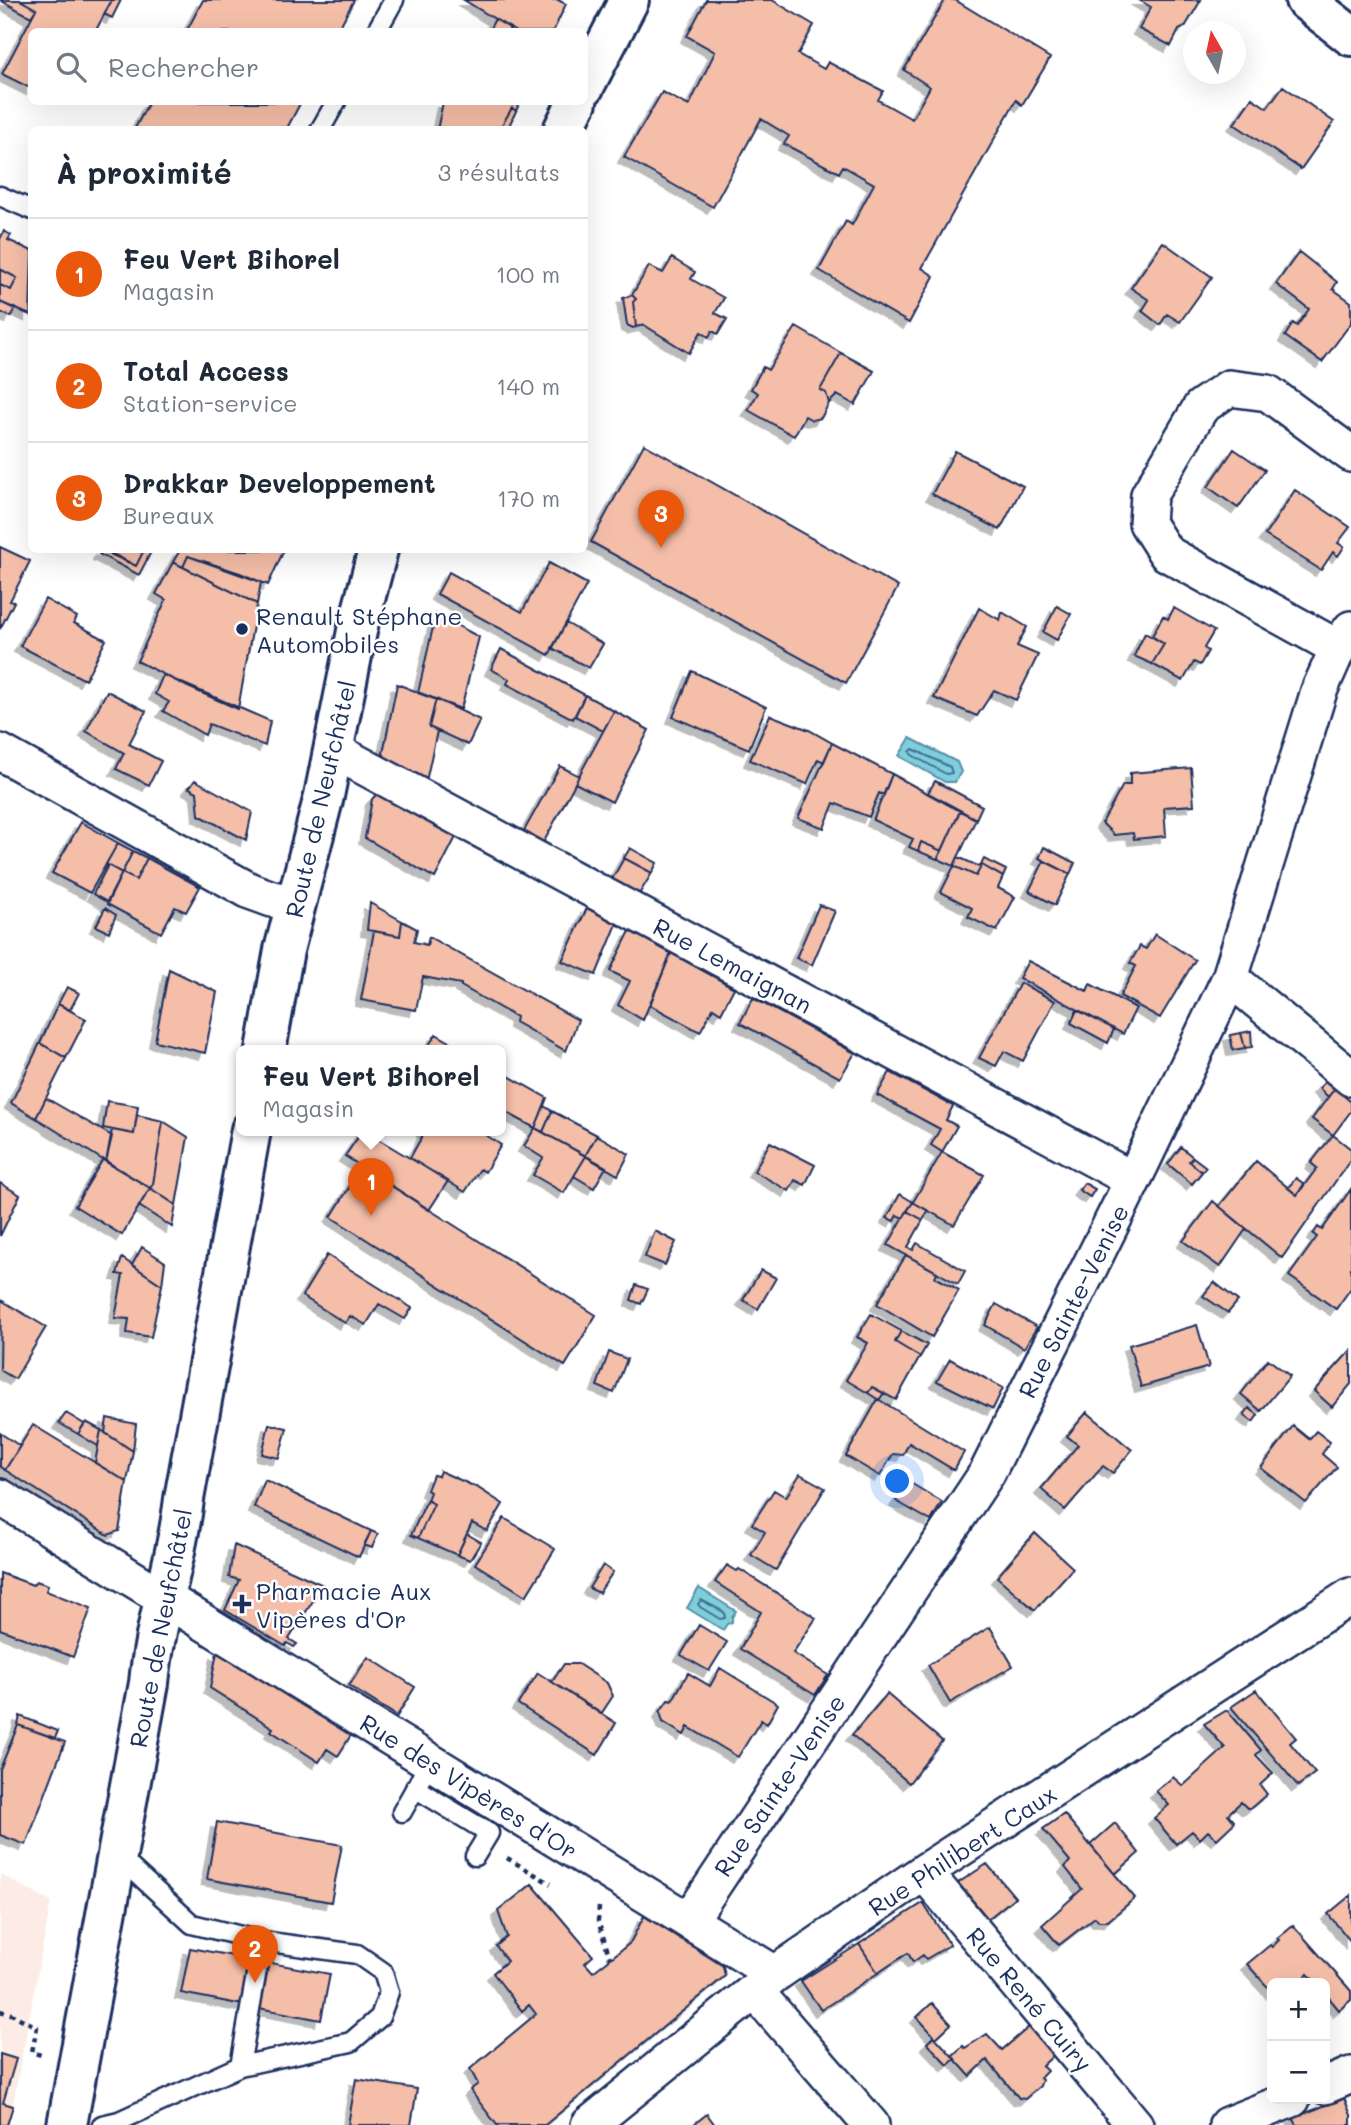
<!DOCTYPE html>
<html lang="fr">
<head>
<meta charset="utf-8">
<style>
  body { margin:0; font-family:Mali,sans-serif; background:#f2f2f3; color:#1f2937 }
  .controls { position:absolute; right:21px; bottom:21px; display:grid; overflow:hidden; border-radius:10px; box-shadow:0 7px 28px #0002 }
  .controls button { width:63px; height:63px; display:grid; place-items:center; padding:0; border:0; border-bottom:2px solid #e0e1e3; background:#fff; color:#1f2937; font:35px sans-serif }
  .compass { position:absolute; left:1183px; top:21px; width:63px; height:63px; border-radius:50%; background:#fff; box-shadow:0 7px 28px #0002; rotate:351deg }
  .you { position:absolute; left:898px; top:1482px; width:24px; height:24px; margin:-18px; border:5px solid #fff; border-radius:50%; background:#1a73e8; box-shadow:0 0 0 10px #1a73e833 }
  .badge { display:grid; place-items:center; width:46px; height:46px; border-radius:50%; background:#ea580c; color:#fff; font-size:23px; font-weight:700 }
  .pin { position:absolute; translate:-50% -58px; filter:drop-shadow(0 2px 4px #0008) }
  .pin::after { content:''; position:absolute; top:37px; width:24px; height:21px; background:inherit; clip-path:polygon(0 0,100% 0,50% 100%) }
  .popup { position:absolute; left:236px; top:1045px; width:270px; height:91px; box-sizing:border-box; display:grid; place-content:center; border-radius:10px; background:#fff; filter:drop-shadow(0 2px 5px #0005); font-size:23px; white-space:nowrap; color:#747a83 }
  .popup b { font-size:26px; color:#1f2937 }
  .popup::after { content:''; position:absolute; left:50%; top:100%; margin-left:-14px; border:14px solid transparent; border-top-color:#fff }
  .list { margin:0; padding:0; list-style:none }
  h2 { display:flex; justify-content:space-between; align-items:center; height:91px; margin:0; padding:0 28px; font-size:30px }
  h2 small { font-size:23px; font-weight:400; color:#747a83 }
  .list li { display:grid; grid-template-columns:46px 1fr auto; gap:21px; align-items:center; box-sizing:border-box; height:112px; padding:0 28px; border-top:2px solid #e0e1e3 }
  .list b { display:block; font-size:26px; white-space:nowrap }
  .list p { margin:0; font-size:23px; white-space:nowrap; color:#747a83 }
  .list em { font-size:23px; font-style:normal; color:#747a83 }
  .icon { flex:none; width:38px; height:38px; fill:none; stroke:currentColor; stroke-width:2; stroke-linecap:round; stroke-linejoin:round }
  .map { position:relative; flex:none; width:1351px; height:2125px; overflow:hidden }
  .search { position:absolute; background:#fff; box-shadow:0 7px 28px #0002; left:28px; top:28px; width:560px; height:77px; display:flex; align-items:center; gap:18px; box-sizing:border-box; padding:0 24px; border-radius:10px; color:#747a83; font-size:26px }
  .panel { position:absolute; background:#fff; box-shadow:0 7px 28px #0002; left:28px; top:126px; width:560px; height:427px; border-radius:10px }
  .map>svg:first-child { display:block }
  .built { fill:#fcece5 }
  .water { fill:#7fcedb; stroke:#578ea9; stroke-width:2 }
  .lines { fill:none; stroke-linecap:round; stroke-linejoin:round }
  .shore { stroke:#436f90; stroke-width:2 }
  .building { fill:#f5bea8; stroke:#1b2f5e; stroke-width:2; filter:url(#shadow) }
  .service-casing { stroke:#1b2f5e; stroke-width:23 }
  .minor-casing { stroke:#1b2f5e; stroke-width:40 }
  .tertiary-casing { stroke:#1b2f5e; stroke-width:44 }
  .secondary-casing { stroke:#1b2f5e; stroke-width:44 }
  .path { stroke:#1b2f5e; stroke-width:4.5; stroke-dasharray:5 5; stroke-linecap:butt }
  .service { stroke:#fff; stroke-width:18 }
  .minor { stroke:#fff; stroke-width:35 }
  .tertiary { stroke:#fff; stroke-width:38 }
  .secondary { stroke:#fff; stroke-width:38 }
  .poi-dot { fill:#1b2f5e; stroke:#fff; stroke-width:2.5 }
  .labels { text-anchor:middle; dominant-baseline:central; stroke-width:5; stroke-linejoin:round; paint-order:stroke }
  .poi-label { font-size:24px; fill:#1b2f5e; stroke:#fff; text-anchor:start }
  .street-label { font-size:24px; fill:#1b2f5e; stroke:#fff }
</style>
</head>
<body>
<div class="map">
<svg width="1351" height="2125" viewBox="0 0 1351 2125">
  <defs>
    <filter id="shadow"><feDropShadow dx="-6" dy="6" stdDeviation="0" flood-color="#0004"/></filter>
  </defs>
  <rect width="100%" height="100%" fill="#fff"/>
  <filter id="ink" filterUnits="userSpaceOnUse"><feTurbulence type="fractalNoise" baseFrequency=".0143" numOctaves="2"/><feDisplacementMap in="SourceGraphic" scale="14" xChannelSelector="R" yChannelSelector="G"/><feConvolveMatrix kernelMatrix="1 2 1 2 8 2 1 2 1" color-interpolation-filters="sRGB"/></filter>
  <g filter="url(#ink)">
    <!-- built -->
    <path class="built" d="M0,1874L51,1902L9,2125H0Z"/>
    <!-- water -->
    <path class="water" d="M910,738L957,762L961,772L955,782H945L899,756Z
      M699,1588L736,1611L732,1617V1622L727,1624L723,1630L687,1608Z"/>
    <g class="lines">
      <!-- shore -->
      <path class="shore" d="M913,749L950,767L952,773L946,774L912,755L910,752Z
        M701,1600L724,1612L725,1618L720,1619L700,1607L698,1604Z"/>
    </g>
    <!-- building -->
    <path class="building" d="M0,0H20L36,9L31,17Z
      M20,0H112L95,32H32V89L2,74L36,9Z
      M112,0H121L112,18L104,14Z
      M203,0H354L337,32H186Z
      M464,0H558L566,4L553,32H516Z
      M706,0H772L814,25L798,54L824,69L828,62L883,91L878,100L912,119L930,87L904,70L945,0H955L1050,58L1022,105L1016,100L922,268L934,276L909,323L819,270L846,221L852,225L874,184L843,166L839,173L784,144L789,136L761,119L713,207L624,157L662,92L689,106L715,52L687,36Z
      M1139,0H1201L1185,27L1179,30L1171,46L1139,29L1151,7Z
      M495,19L510,28L508,32H488Z
      M1283,86L1334,122L1301,169L1234,124L1252,98L1267,108Z
      M149,102H301L286,130H134Z
      M443,102H520L516,111L512,108L499,130H437Z
      M512,108L516,111L507,130H499Z
      M4,231L11,235L8,240L32,251L30,315L0,302V285L11,290L17,278L0,269V239Z
      M1163,242L1212,277L1180,322L1167,314L1160,325L1142,311L1149,300L1131,288Z
      M1299,252L1337,282L1333,289L1351,302V323L1322,362L1285,336L1293,323L1297,326L1309,309L1276,284Z
      M672,258L695,272L691,279L724,298L715,313L727,319L718,334L712,331L709,337L701,332L689,353L644,325L636,327L633,302L636,299L632,295L649,266L663,273Z
      M0,269L17,278L11,290L0,285Z
      M632,295L636,299L633,302L636,327L633,328L627,325L623,298Z
      M0,302L15,309L11,317L0,312Z
      M796,327L841,353L820,390L826,393L829,403L821,418L812,420L805,416L794,436L748,410L758,393L751,389L763,367L768,370Z
      M841,353L874,371L855,405L837,395L829,403L826,393L820,390Z
      M644,444L898,587L846,683L591,542Z
      M1234,449L1265,470L1238,508L1208,487Z
      M955,451L1023,486L1000,530L932,494Z
      M1295,490L1350,527L1338,543L1344,547L1338,556L1333,552L1321,570L1265,535Z
      M0,547L30,561L10,601L14,602L0,629Z
      M101,550L136,566L144,550H152L139,575L99,554Z
      M105,550H144L136,566Z
      M180,550H284L268,585L240,573L188,556L183,567L173,562Z
      M188,556L261,582L257,604L183,567Z
      M173,562L257,604L238,709L188,687L137,661L166,600L156,594Z
      M549,563L587,584L549,655L437,594L449,572L522,612Z
      M45,599L77,617L74,623L106,640L85,680L20,646Z
      M1057,606L1071,614L1057,640L1043,632Z
      M979,608L1000,620L1002,612L1027,627L1017,646L1038,655L1016,700L994,690L977,716L934,698Z
      M1174,608L1214,631L1204,648L1208,651L1200,665L1194,662L1183,681L1152,664L1164,644L1152,636L1163,616L1168,619Z
      M436,614L479,637L461,709L418,693Z
      M566,623L603,644L589,668L552,648Z
      M1145,633L1164,644L1152,664L1134,656Z
      M501,649L585,695L573,719L507,684L509,679L491,669Z
      M692,671L766,707L749,749L673,717Z
      M163,675L270,721L265,746L209,724L205,735L163,711L169,702L155,694Z
      M397,684L436,699L429,727L437,731L425,786L389,765L383,753Z
      M107,691L146,711L129,744L161,761L149,785L116,769L124,753L86,731Z
      M585,695L614,711L603,731L575,716Z
      M436,699L480,720L468,745L429,727Z
      M614,711L649,730L612,802L575,783Z
      M770,715L809,730L832,743L824,762L818,759L807,784L750,760Z
      M832,743L892,774L884,795L879,793L869,817L834,803L824,828L798,818Z
      M560,766L579,776L540,849L520,838Z
      M1191,768L1194,805L1164,807L1166,836L1134,839L1133,833L1114,835L1102,823L1123,785H1130V773Z
      M892,774L960,811L942,851L921,842L918,851L909,847L913,839L873,820Z
      M195,780L252,812L246,840L199,815L197,792L189,788Z
      M935,781L982,806L976,819L928,793Z
      M377,794L456,837L435,878L365,838L372,799Z
      M960,811L976,819L954,866L938,859Z
      M81,822L118,843L90,893L52,873Z
      M921,842L942,851L937,859L918,851Z
      M118,843L133,851L122,873L106,864Z
      M1044,847L1075,863L1070,874L1039,858Z
      M630,848L657,863L652,873L624,858Z
      M133,851L147,858L136,880L122,873Z
      M958,857L980,867L984,859L1006,870L1003,877L982,865L976,876L954,866Z
      M147,858L200,887L186,912L175,907L161,933L107,904L122,873L136,880Z
      M624,858L652,873L638,896L611,881Z
      M1044,861L1070,874L1055,905L1029,891Z
      M108,865L122,873L107,902L93,894Z
      M982,865L1003,877L998,888L1015,897L997,931L968,917L972,908L941,892L954,866L976,876Z
      M370,903L402,921L400,936L367,930Z
      M819,905L835,911L812,965L796,958Z
      M105,908L116,915L109,932L96,926Z
      M587,908L617,924L596,975L562,961Z
      M402,921L417,929L414,942L427,945L429,937L578,1020L566,1051L515,1022L516,1017L461,986V984L423,977L416,1010L361,1000L374,931L400,936Z
      M630,931L671,953L643,1020L618,1005L630,981L610,971Z
      M1155,934L1195,960L1160,1018L1120,996L1136,966L1130,963L1140,946L1146,949Z
      M671,953L734,988L721,1013L713,1008L700,1032L650,1005Z
      M1028,961L1087,991L1090,984L1136,1008L1123,1034L1019,978Z
      M169,969L217,992L205,1053L155,1041Z
      M1020,983L1055,1001L1023,1061L1004,1051L996,1066L979,1058Z
      M67,987L79,993L70,1010L58,1004Z
      M753,998L855,1053L840,1078L740,1023Z
      M58,1004L86,1019L66,1058L40,1043Z
      M1077,1010L1114,1029L1108,1043L1071,1023Z
      M1251,1031L1252,1047L1245,1048L1241,1033Z
      M1241,1033L1245,1048L1233,1050L1230,1035Z
      M436,1034L464,1050H426Z
      M40,1043L66,1058L36,1118L11,1103Z
      M500,1071L547,1098L535,1128L500,1109Z
      M890,1072L953,1106L946,1120L957,1126L942,1152L931,1145L940,1129L877,1095Z
      M1326,1081L1335,1088L1328,1097L1319,1088Z
      M1335,1088L1351,1102V1111L1333,1135L1312,1119Z
      M46,1098L112,1136L106,1162L36,1118Z
      M107,1101L138,1106L134,1134L103,1128Z
      M544,1106L552,1111L543,1132L535,1128Z
      M552,1111L597,1135L585,1156L543,1132Z
      M137,1115L163,1121L153,1184L150,1188L106,1162L112,1130L134,1134Z
      M163,1121L188,1137L176,1205L150,1188L153,1184Z
      M535,1128L586,1156L564,1193L533,1175L543,1158L524,1146Z
      M363,1130L448,1181L429,1210L345,1156Z
      M423,1130H478L501,1145L485,1172L480,1169L465,1192L410,1158L424,1133Z
      M597,1135L629,1154L618,1175L585,1156Z
      M1333,1135L1351,1149V1159L1282,1258L1219,1206L1256,1161L1297,1195L1317,1168L1311,1163Z
      M770,1142L815,1165L805,1185L795,1180L789,1191L754,1171Z
      M1181,1147L1193,1157L1189,1161L1202,1172L1192,1184L1168,1164Z
      M942,1152L984,1175L954,1225L913,1202Z
      M586,1156L606,1167L594,1188L574,1176Z
      M1193,1157L1206,1167L1202,1172L1189,1161Z
      M103,1159L150,1188L122,1235L75,1206Z
      M362,1167L596,1315L565,1366L331,1217Z
      M1296,1178L1304,1184L1297,1195L1288,1188Z
      M0,1183L20,1195L0,1236Z
      M1084,1183L1095,1189L1090,1197L1079,1190Z
      M150,1188L176,1205L172,1227L139,1206Z
      M1351,1189V1288L1336,1309L1289,1276L1317,1237L1313,1234L1318,1227L1322,1230Z
      M900,1194L913,1202L903,1218L897,1215L894,1221L887,1218Z
      M1213,1201L1246,1229L1220,1267L1183,1241Z
      M913,1202L928,1211L923,1220L907,1211Z
      M907,1211L923,1220L908,1247L913,1250L917,1243L965,1271L958,1284L888,1245Z
      M655,1231L676,1242L665,1265L645,1257Z
      M142,1247L165,1262L162,1285L132,1265Z
      M327,1255L412,1308L405,1319L379,1304L366,1325L350,1316L345,1323L302,1296Z
      M906,1255L937,1272L935,1277L959,1290L932,1337L877,1304Z
      M122,1258L162,1285L151,1337L127,1333L129,1319L115,1318L123,1275L117,1274Z
      M761,1270L776,1278L758,1309L743,1300Z
      M1214,1282L1238,1301L1228,1313L1203,1296Z
      M636,1285L648,1289L641,1304L631,1300Z
      M1,1300L46,1327L15,1379L0,1370Z
      M996,1304L1037,1327L1024,1348L985,1325Z
      M871,1314L901,1331L895,1342L920,1357L896,1400L872,1387L868,1393L846,1380L868,1343L857,1337Z
      M1197,1325L1209,1367L1141,1387L1129,1345Z
      M901,1331L927,1345L920,1357L895,1342Z
      M1351,1350V1384L1332,1407L1314,1391Z
      M609,1352L627,1359L614,1393L597,1386Z
      M950,1359L1003,1388L993,1409L937,1381Z
      M1268,1359L1290,1376L1261,1411L1241,1394Z
      M872,1387L884,1393L879,1400L868,1393Z
      M878,1399L964,1452L954,1470L909,1443L903,1455L893,1454L880,1476L846,1456Z
      M1249,1408L1258,1415L1253,1422L1244,1415Z
      M1087,1412L1132,1450L1113,1473L1103,1466L1065,1510L1041,1489L1078,1445L1067,1436Z
      M66,1413L84,1424L78,1434L59,1423Z
      M107,1418L136,1424L133,1451L105,1433Z
      M86,1422L101,1430L98,1446L78,1434Z
      M269,1424L287,1428L279,1458L262,1454Z
      M33,1425L127,1482L119,1531L108,1535L5,1470Z
      M1293,1426L1309,1439L1316,1431L1330,1442L1322,1454L1337,1467L1306,1503L1261,1468Z
      M101,1430L133,1451L127,1482L95,1463Z
      M0,1433L20,1446L5,1470L0,1466Z
      M440,1471L478,1488L503,1504L487,1531L472,1523L457,1555L418,1538L434,1504L427,1500L430,1492L427,1490L433,1475L438,1476Z
      M800,1474L825,1488L776,1570L751,1555L765,1532L752,1524L774,1490L786,1497Z
      M265,1480L371,1531L359,1557L254,1507Z
      M909,1482L942,1502L931,1521L896,1501Z
      M427,1500L434,1504L418,1538L411,1535Z
      M504,1518L555,1549L526,1596L475,1564Z
      M371,1531L378,1534L372,1548L364,1545Z
      M1035,1533L1073,1568L1035,1610L997,1577Z
      M467,1534L481,1542L470,1560L457,1555Z
      M234,1545L323,1585L289,1639L297,1644L294,1647L287,1643L285,1646L225,1610L239,1580L229,1577Z
      M603,1565L613,1572L599,1593L589,1588Z
      M727,1565L737,1571L739,1569L816,1618L793,1653L828,1675L815,1695L740,1649L761,1612L715,1582Z
      M0,1573L33,1585L36,1581L48,1585L46,1591L91,1608L73,1657L0,1629Z
      M699,1625L727,1642L709,1671L681,1655Z
      M990,1627L1013,1666L950,1703L928,1665Z
      M217,1652L351,1735L338,1756L327,1749L319,1762L271,1731L273,1728L210,1688Z
      M368,1657L415,1687L397,1716L349,1686Z
      M564,1664H578L607,1683L613,1696L601,1714L552,1682Z
      M720,1668L778,1704L767,1724L761,1720L738,1757L688,1727L684,1735L663,1722L660,1712L668,1700L672,1701L688,1673L710,1686Z
      M538,1673L616,1723L597,1755L518,1704Z
      M1256,1690L1296,1738L1290,1743L1315,1773L1298,1786L1231,1707Z
      M887,1694L942,1741L909,1783L852,1735Z
      M1227,1710L1261,1750L1256,1755L1273,1773L1260,1785L1267,1794L1251,1808H1247L1241,1802L1228,1814L1234,1821L1233,1824L1217,1839L1208,1831L1200,1839L1192,1831L1176,1844L1154,1818L1169,1805L1156,1791L1173,1777L1183,1786L1225,1748L1204,1724Z
      M20,1716L58,1731L55,1738L18,1725Z
      M18,1725L65,1742L26,1845L0,1835V1769Z
      M1064,1814L1135,1898L1108,1921H1099L1095,1917L1059,1945L1042,1925L1082,1889L1065,1867L1070,1861L1043,1829Z
      M217,1822L342,1845L331,1902L207,1879Z
      M1115,1823L1139,1853L1115,1874L1090,1845Z
      M987,1864L1015,1897L988,1919L958,1883Z
      M532,1884L593,1956L585,1963L593,1972L630,1943L644,1916L723,1966L725,1976L545,2125H497L470,2090L478,2084L470,2069L536,2014L529,2005L522,2011L493,1973L507,1961L496,1946L507,1937L498,1911Z
      M1351,1895V1942L1328,1914Z
      M923,1903L950,1945L926,1959L923,1955L913,1962L908,1953L878,1973L859,1944Z
      M1293,1925L1351,1991V2000L1339,2010L1325,1993V1983H1316L1308,1974L1304,1978V1983H1272V1992L1247,1964L1270,1945L1272,1947L1279,1940L1277,1938Z
      M859,1944L878,1973L821,2010L801,1981Z
      M190,1948L330,1974L321,2020L181,1993Z
      M932,2003L951,2024L936,2038L917,2017Z
      M1030,2026L1055,2054L1042,2066L1047,2071L1040,2078L1042,2080L1040,2086L1025,2099L1019,2098L987,2060L970,2076L952,2056L963,2046L965,2048L987,2034L1002,2050Z
      M934,2036L955,2059L948,2065L927,2043Z
      M0,2054L16,2059L3,2103L13,2106L7,2125H0Z
      M356,2079L417,2089L411,2125H348Z
      M1344,2098L1351,2115V2125H1297L1293,2118Z
      M707,2114L715,2125H693Z"/>
    <g class="lines">
      <!-- service casing -->
      <g class="service-casing">
        <path id="service" d="M376,32L394,0
          M320,130L336,102
          M0,196L32,210
          M415,1788L489,1833L475,1856
          M402,1812L430,1762
          M240,2066L351,2042L380,2017L389,1992L383,1972L357,1954L262,1941
          M102,2125L119,2121L240,2066L262,1941L192,1924L117,1855"/>
      </g>
      <!-- minor casing -->
      <g class="minor-casing">
        <path id="minor" d="M1338,648L1166,553L1147,523L1149,495L1201,407L1229,388L1268,393L1351,454
          M333,750L1133,1180
          M0,752L250,891L272,899L296,903
          M1230,978L1351,1078
          M0,1497L775,1974
          M924,1872L1135,2125
          M689,1921L987,1473L1141,1164L1230,978L1319,691L1338,648L1351,629
          M755,1991L871,2125
          M1325,2086L1351,2075
          M589,2125L775,1974L924,1872L1351,1596
          M1227,2125L1292,2099"/>
      </g>
      <!-- tertiary casing -->
      <g class="tertiary-casing">
        <path id="tertiary" d="M1305,0L1351,36"/>
      </g>
      <!-- secondary casing -->
      <g class="secondary-casing">
        <path id="secondary" d="M584,87L629,0
          M563,130L577,102
          M266,1050L284,950L324,796L358,626L378,550
          M67,2125L149,1683C155,1620 177,1561 184,1499L251,1130"/>
      </g>
      <!-- path -->
      <path class="path" d="M507,1858L551,1884
        M599,1907L598,1921L610,1958
        M0,2011L11,2014L37,2027L32,2052L41,2055"/>
      <!-- service -->
      <use href="#service" class="service"/>
      <!-- minor -->
      <use href="#minor" class="minor"/>
      <!-- tertiary -->
      <use href="#tertiary" class="tertiary"/>
      <!-- secondary -->
      <use href="#secondary" class="secondary"/>
    </g>
  </g>
  <!-- markers -->
  <g class="poi-dot">
    <circle cx="242" cy="629" r="7"/>
    <path d="M238.5 1593.5h7v7h7v7h-7v7h-7v-7h-7v-7h7z"/>
  </g>
  <g class="labels">
    <!-- poi labels -->
    <g class="poi-label">
      <text x="256" y="615">Renault Stéphane<tspan x="256" dy="28">Automobiles</tspan></text>
      <text x="256" y="1590">Pharmacie Aux<tspan x="256" dy="28">Vipères d'Or</tspan></text>
    </g>
    <!-- street labels -->
    <g class="street-label">
      <text transform="translate(320 799) rotate(-77)">Route de Neufchâtel</text>
      <text transform="translate(733 965) rotate(28)">Rue Lemaignan</text>
      <text transform="translate(1073 1301) rotate(-63)">Rue Sainte-Venise</text>
      <text transform="translate(160 1628) rotate(-79)">Route de Neufchâtel</text>
      <text transform="translate(779 1785) rotate(-56)">Rue Sainte-Venise</text>
      <text transform="translate(469 1786) rotate(32)">Rue des Vipères d'Or</text>
      <text transform="translate(962 1850) rotate(-33)">Rue Philibert Caux</text>
      <text transform="translate(1030 1999) rotate(50)">Rue René Cuiry</text>
    </g>
  </g>
</svg>
<div class="controls">
<button>+</button>
<button>−</button>
</div>
<svg class="compass" viewBox="-18 -18 36 36"><path d="M0-13l5 13h-10z" fill="#e53935"/><path d="M0 13l5-13h-10z" fill="#747a83"/></svg>
<div class="you"></div>
<div class="pin badge" style="left:371px;top:1216px">1</div>
<div class="popup"><b>Feu Vert Bihorel</b>Magasin</div>
<div class="pin badge" style="left:255px;top:1983px">2</div>
<div class="pin badge" style="left:661px;top:548px">3</div>
<div class="search"><svg class="icon" aria-label="search" viewBox="0 0 24 24"><circle cx="10" cy="10" r="6"/><path d="M15 15l6 6"/></svg>Rechercher</div>
<section class="panel">
<h2>À proximité<small>3 résultats</small></h2>
<ul class="list">
<li><span class="badge">1</span><div><b>Feu Vert Bihorel</b><p>Magasin</p></div><em>100 m</em></li>
<li><span class="badge">2</span><div><b>Total Access</b><p>Station-service</p></div><em>140 m</em></li>
<li><span class="badge">3</span><div><b>Drakkar Developpement</b><p>Bureaux</p></div><em>170 m</em></li>
</ul>
</section>
</div>
</body>
</html>
